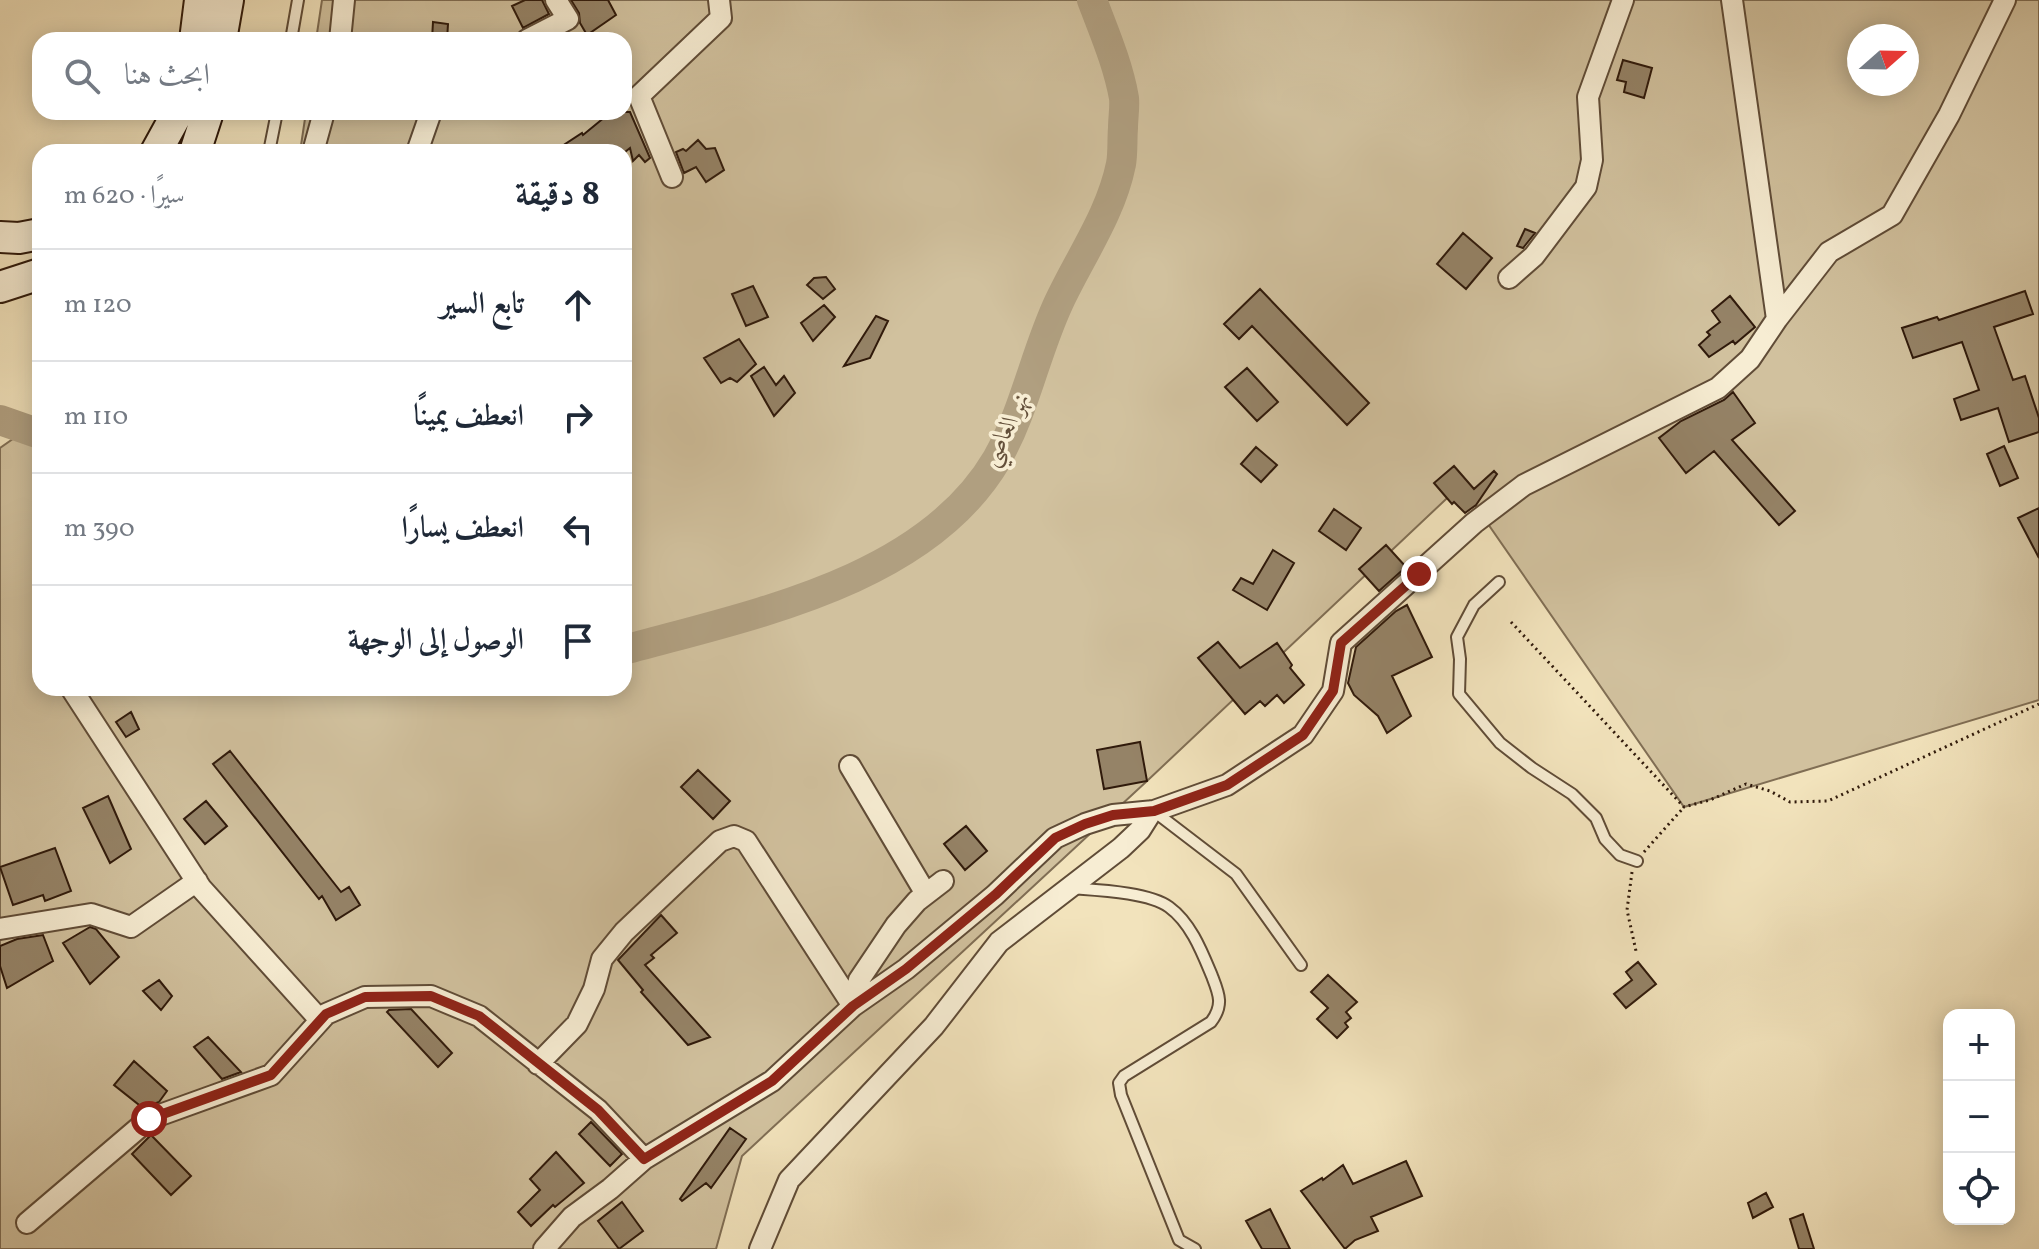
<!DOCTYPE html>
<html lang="ar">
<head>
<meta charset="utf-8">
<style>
  body { margin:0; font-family:Vollkorn,Amiri,serif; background:#f6f6f7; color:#1f2937; direction:rtl }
  .controls { position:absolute; right:24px; bottom:24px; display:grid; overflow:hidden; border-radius:16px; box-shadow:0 4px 20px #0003 }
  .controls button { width:72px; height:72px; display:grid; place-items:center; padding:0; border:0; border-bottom:2px solid #e0e1e3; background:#fff; color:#1f2937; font:40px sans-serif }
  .compass { position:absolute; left:1847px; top:24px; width:72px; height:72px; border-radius:50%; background:#fff; box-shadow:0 4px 20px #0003; rotate:70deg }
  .stop { position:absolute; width:24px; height:24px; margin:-18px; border:6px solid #8f2418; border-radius:50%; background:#fff }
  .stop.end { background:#8f2418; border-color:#fff; box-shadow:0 2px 8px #0008 }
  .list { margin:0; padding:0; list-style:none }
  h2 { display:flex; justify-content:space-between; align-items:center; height:104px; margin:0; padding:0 32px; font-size:34px }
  h2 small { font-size:26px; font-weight:400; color:#747a83 }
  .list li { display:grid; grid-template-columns:52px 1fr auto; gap:24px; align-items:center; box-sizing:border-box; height:112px; padding:0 32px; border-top:2px solid #e0e1e3 }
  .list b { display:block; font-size:30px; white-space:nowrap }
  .list em { font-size:26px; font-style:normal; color:#747a83 }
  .icon { flex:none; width:44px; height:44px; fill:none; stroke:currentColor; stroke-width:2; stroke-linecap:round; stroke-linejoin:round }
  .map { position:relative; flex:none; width:2039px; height:1249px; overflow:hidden; direction:ltr }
  .search { position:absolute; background:#fff; box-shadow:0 4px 20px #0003; left:32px; top:32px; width:600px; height:88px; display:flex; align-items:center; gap:20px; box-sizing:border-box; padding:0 28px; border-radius:24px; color:#747a83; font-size:30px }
  .panel { position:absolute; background:#fff; box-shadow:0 4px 20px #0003; left:32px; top:144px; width:600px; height:552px; border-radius:24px; direction:rtl }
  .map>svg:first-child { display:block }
  .green { fill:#d1c19e; stroke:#806e54; stroke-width:2; fill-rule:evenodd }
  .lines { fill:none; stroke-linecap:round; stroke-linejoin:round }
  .river { stroke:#b09f80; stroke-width:30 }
  .building { fill:#958367; stroke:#301a0b; stroke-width:2 }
  .service-casing { stroke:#604c37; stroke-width:14 }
  .minor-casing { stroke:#604c37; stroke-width:24 }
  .secondary-casing { stroke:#301a0b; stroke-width:34 }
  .path { stroke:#301a0b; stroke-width:3; stroke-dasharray:2 4; stroke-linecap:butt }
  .service { stroke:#f7edd3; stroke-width:10 }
  .minor { stroke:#f7edd3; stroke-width:20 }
  .secondary { stroke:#f7edd3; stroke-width:30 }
  .route { stroke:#8f2418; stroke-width:10 }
  .labels { text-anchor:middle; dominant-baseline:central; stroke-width:7; stroke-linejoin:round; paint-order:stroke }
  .water-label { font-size:24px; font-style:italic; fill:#634f3a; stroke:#f7edd3 }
</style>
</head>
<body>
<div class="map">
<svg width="2039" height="1249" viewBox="0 0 2039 1249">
  <rect width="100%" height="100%" fill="#f2e3bc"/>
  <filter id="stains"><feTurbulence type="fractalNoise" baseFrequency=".0025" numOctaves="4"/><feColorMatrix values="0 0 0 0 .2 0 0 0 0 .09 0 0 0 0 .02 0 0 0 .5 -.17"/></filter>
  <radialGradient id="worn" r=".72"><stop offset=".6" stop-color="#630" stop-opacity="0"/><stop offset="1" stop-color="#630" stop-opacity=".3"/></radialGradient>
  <!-- green -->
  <path class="green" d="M322,0H2039V700L1684,807L1461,485L1147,781L742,1156L716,1249H0V448L40,420V688H624V152H300L306,112H624V40H316ZM1859,36H1907V84H1859Z"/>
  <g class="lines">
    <!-- river -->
    <path class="river" d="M0,420L40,434
      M624,650C750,615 925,582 997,459C1025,410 1035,353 1059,302C1080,257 1111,214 1121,164C1123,153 1122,140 1123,128C1123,118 1125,107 1124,98C1118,64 1104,32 1092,0"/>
  </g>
  <!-- building -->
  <path class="building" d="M525,0H542L549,14L523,28L512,6Z
    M571,0H608L616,15L587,35L580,23L579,13Z
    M433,22L448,24L447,40H432Z
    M1623,60L1652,68L1644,98L1624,92L1626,82L1617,80Z
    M611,112H630L650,158L645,162L639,155L633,161L630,148L625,152H553L582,133L583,135Z
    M698,140L706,149L715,148L724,170L706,182L696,167L684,173L676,152L683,149L686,151Z
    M1525,229L1535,233L1523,248L1517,246Z
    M1463,233L1492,258L1466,289L1437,264Z
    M826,277L835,289L823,299L807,285L814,278Z
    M753,286L768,317L746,326L732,294Z
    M1260,289L1369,403L1347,425L1252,326L1239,339L1224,324Z
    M2025,291L2033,314L1994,327L2013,380L2025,376L2039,418V432L2009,442L1998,408L1961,420L1954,399L1979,390L1962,342L1913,358L1902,328L1937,317L1939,320Z
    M1730,296L1755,327L1735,344L1733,341L1709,357L1699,345L1710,335L1707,332L1720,322L1712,311Z
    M824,305L835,317L813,341L801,323Z
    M876,316L888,321L870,358L844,366Z
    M739,339L756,364L737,382L730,378L721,383L704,358Z
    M764,367L776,385L784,376L795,393L774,416L751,376Z
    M1247,368L1278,402L1257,421L1225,387Z
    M1733,392L1755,423L1732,440L1795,511L1779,525L1714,451L1686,473L1659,438L1681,421L1724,400Z
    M2004,446L2018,478L2000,486L1987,454Z
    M1256,447L1277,465L1261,482L1241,464Z
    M1454,466L1474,489L1494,471L1497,474L1476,505L1465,513L1454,502L1452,504L1434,483Z
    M2039,508V558L2018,518Z
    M1334,509L1361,528L1346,550L1319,531Z
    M1386,545L1406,567L1379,591L1359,569Z
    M1273,550L1294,563L1267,610L1233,590L1241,578L1253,584Z
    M1407,605L1432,657L1392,676L1411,716L1387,733L1378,716L1354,695L1348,683L1356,647L1396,611Z
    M1218,642L1240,668L1277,643L1292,665L1290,668L1304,685L1284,703L1277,695L1265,706L1260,701L1245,714L1198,658Z
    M131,712L139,729L126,737L116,722Z
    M1140,742L1147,781L1104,789L1097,750Z
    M230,751L341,892L349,887L360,905L336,920L322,896L319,899L213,764Z
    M698,770L730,801L713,819L681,787Z
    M108,796L131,849L110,863L83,808Z
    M206,801L227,826L205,844L184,819Z
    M966,826L987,851L965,870L944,844Z
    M55,848L71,891L45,901L43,895L13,905L0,867Z
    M661,915L677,933L651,955L654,958L645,965L710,1037L688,1045L641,992L643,990L618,960Z
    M90,927L96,929L119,957L90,984L63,943Z
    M43,935L53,961L7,988L0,966V946L17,939Z
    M1638,962L1656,984L1626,1008L1614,994L1632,980L1626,972Z
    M1328,975L1357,1002L1346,1012L1351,1018L1345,1023L1348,1027L1337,1038L1317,1019L1328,1008L1311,992Z
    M159,980L172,996L161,1010L143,991Z
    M411,1009L452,1053L438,1067L387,1012L389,1010Z
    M208,1037L241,1072L222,1079L194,1047Z
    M134,1061L167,1091L159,1102L143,1108L114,1085Z
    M591,1122L622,1154L610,1166L579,1134Z
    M730,1128L746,1139L711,1188L706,1183L682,1201L680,1199Z
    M151,1135L191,1176L171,1195L132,1154Z
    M556,1152L584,1183L555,1207L553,1205L531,1226L518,1212L540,1190L530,1179Z
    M1406,1161L1422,1196L1371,1217L1378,1231L1355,1240L1345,1249L1301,1191L1322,1178L1323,1180L1343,1165L1353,1184Z
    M1766,1193L1773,1207L1753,1218L1748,1203Z
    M622,1202L643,1231L619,1249L598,1221Z
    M1270,1209L1290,1249H1262L1246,1221Z
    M1803,1214L1814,1249H1799L1790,1219Z"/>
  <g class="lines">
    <!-- service casing -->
    <g class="service-casing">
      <path id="service" d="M291,40L298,0
        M269,152L277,112
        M1499,582L1474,605L1457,637L1460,659L1459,694L1500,743L1532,768L1572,794L1596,818L1605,839L1620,855L1637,861
        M1155,812L1236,874L1301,965
        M1071,888C1096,890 1149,892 1169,907C1191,923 1202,952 1212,976C1219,994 1224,1005 1211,1022L1124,1076L1119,1083L1121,1095L1179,1240L1195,1249"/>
    </g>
    <!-- minor casing -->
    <g class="minor-casing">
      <path id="minor" d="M1732,0L1777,319
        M340,40L344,0
        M527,40L568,19L556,0
        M313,152L324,112
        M417,152L431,112
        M672,177L639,96L721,18L719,0
        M1509,278L1534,256L1586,187L1592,160L1588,97L1623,0
        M71,688L201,888L320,1020
        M850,766L926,894
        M0,929L91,914L131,927L197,881
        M853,1006L859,980L896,925L917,901L943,881
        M538,1064L577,1024L594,989L602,959L624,932L720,841L734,836L746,841L853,1006
        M27,1223L149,1119L271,1075L326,1014L365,997L431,996L479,1016L598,1110L644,1159
        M544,1249L572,1217L610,1189L644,1159L772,1081L853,1006L906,969L995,895L1055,838L1085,824L1113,815L1154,811L1227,785L1303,735L1333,691L1341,643L1474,523L1524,485L1718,388L1750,359L1777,319L1829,252L1892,215L1949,115L2005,0
        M760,1249L789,1180L934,1026L999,942L1121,848L1140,830L1152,811"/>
    </g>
    <!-- secondary casing -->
    <g class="secondary-casing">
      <path id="secondary" d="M195,40L200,0
        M221,40L228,0
        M156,152L178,112
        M195,152L208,112
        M0,237L19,238L40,234
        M0,287L40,274"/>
    </g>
    <!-- path -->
    <path class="path" d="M1511,622L1684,807L1710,800L1746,784L1770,791L1790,802L1828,801L2039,704
      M1644,852L1684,807
      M1632,872L1627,910L1636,951"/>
    <!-- service -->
    <use href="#service" class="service"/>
    <!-- minor -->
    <use href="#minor" class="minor"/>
    <!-- secondary -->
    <use href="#secondary" class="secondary"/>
  </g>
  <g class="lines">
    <!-- route -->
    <path class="route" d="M149,1119L271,1075L326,1014L365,997L431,996L479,1016L598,1110L644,1159L772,1081L853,1006L906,969L995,895L1055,838L1085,824L1113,815L1154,811L1227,785L1303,735L1333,691L1341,643L1419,574"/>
  </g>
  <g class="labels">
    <!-- water labels -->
    <g class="water-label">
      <text transform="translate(1007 430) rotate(-64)">نهر العاصي</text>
    </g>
  </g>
  <rect width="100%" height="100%" filter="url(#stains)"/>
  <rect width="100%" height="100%" fill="url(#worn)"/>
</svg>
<div class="controls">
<button>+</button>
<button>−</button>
<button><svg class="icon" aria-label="locate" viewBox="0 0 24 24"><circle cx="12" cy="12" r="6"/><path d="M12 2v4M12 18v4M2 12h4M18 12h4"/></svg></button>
</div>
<svg class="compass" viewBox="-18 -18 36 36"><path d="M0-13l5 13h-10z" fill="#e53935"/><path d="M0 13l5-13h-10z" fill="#747a83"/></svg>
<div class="stop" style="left:149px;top:1119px"></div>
<div class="stop end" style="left:1419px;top:574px"></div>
<div class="search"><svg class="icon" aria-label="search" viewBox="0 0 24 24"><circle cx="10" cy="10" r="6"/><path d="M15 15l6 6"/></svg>ابحث هنا</div>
<section class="panel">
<h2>8 دقيقة<small>سيرًا · 620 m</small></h2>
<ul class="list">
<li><svg class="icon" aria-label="ahead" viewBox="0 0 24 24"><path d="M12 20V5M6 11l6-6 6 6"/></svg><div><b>تابع السير</b></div><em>120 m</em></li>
<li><svg class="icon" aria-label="right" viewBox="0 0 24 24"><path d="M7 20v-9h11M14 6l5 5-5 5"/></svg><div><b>انعطف يمينًا</b></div><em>110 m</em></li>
<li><svg class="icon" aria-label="left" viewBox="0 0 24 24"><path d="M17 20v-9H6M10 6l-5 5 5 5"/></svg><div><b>انعطف يسارًا</b></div><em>390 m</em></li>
<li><svg class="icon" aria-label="arrive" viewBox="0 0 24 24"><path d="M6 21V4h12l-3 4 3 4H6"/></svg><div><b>الوصول إلى الوجهة</b></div></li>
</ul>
</section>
</div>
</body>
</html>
